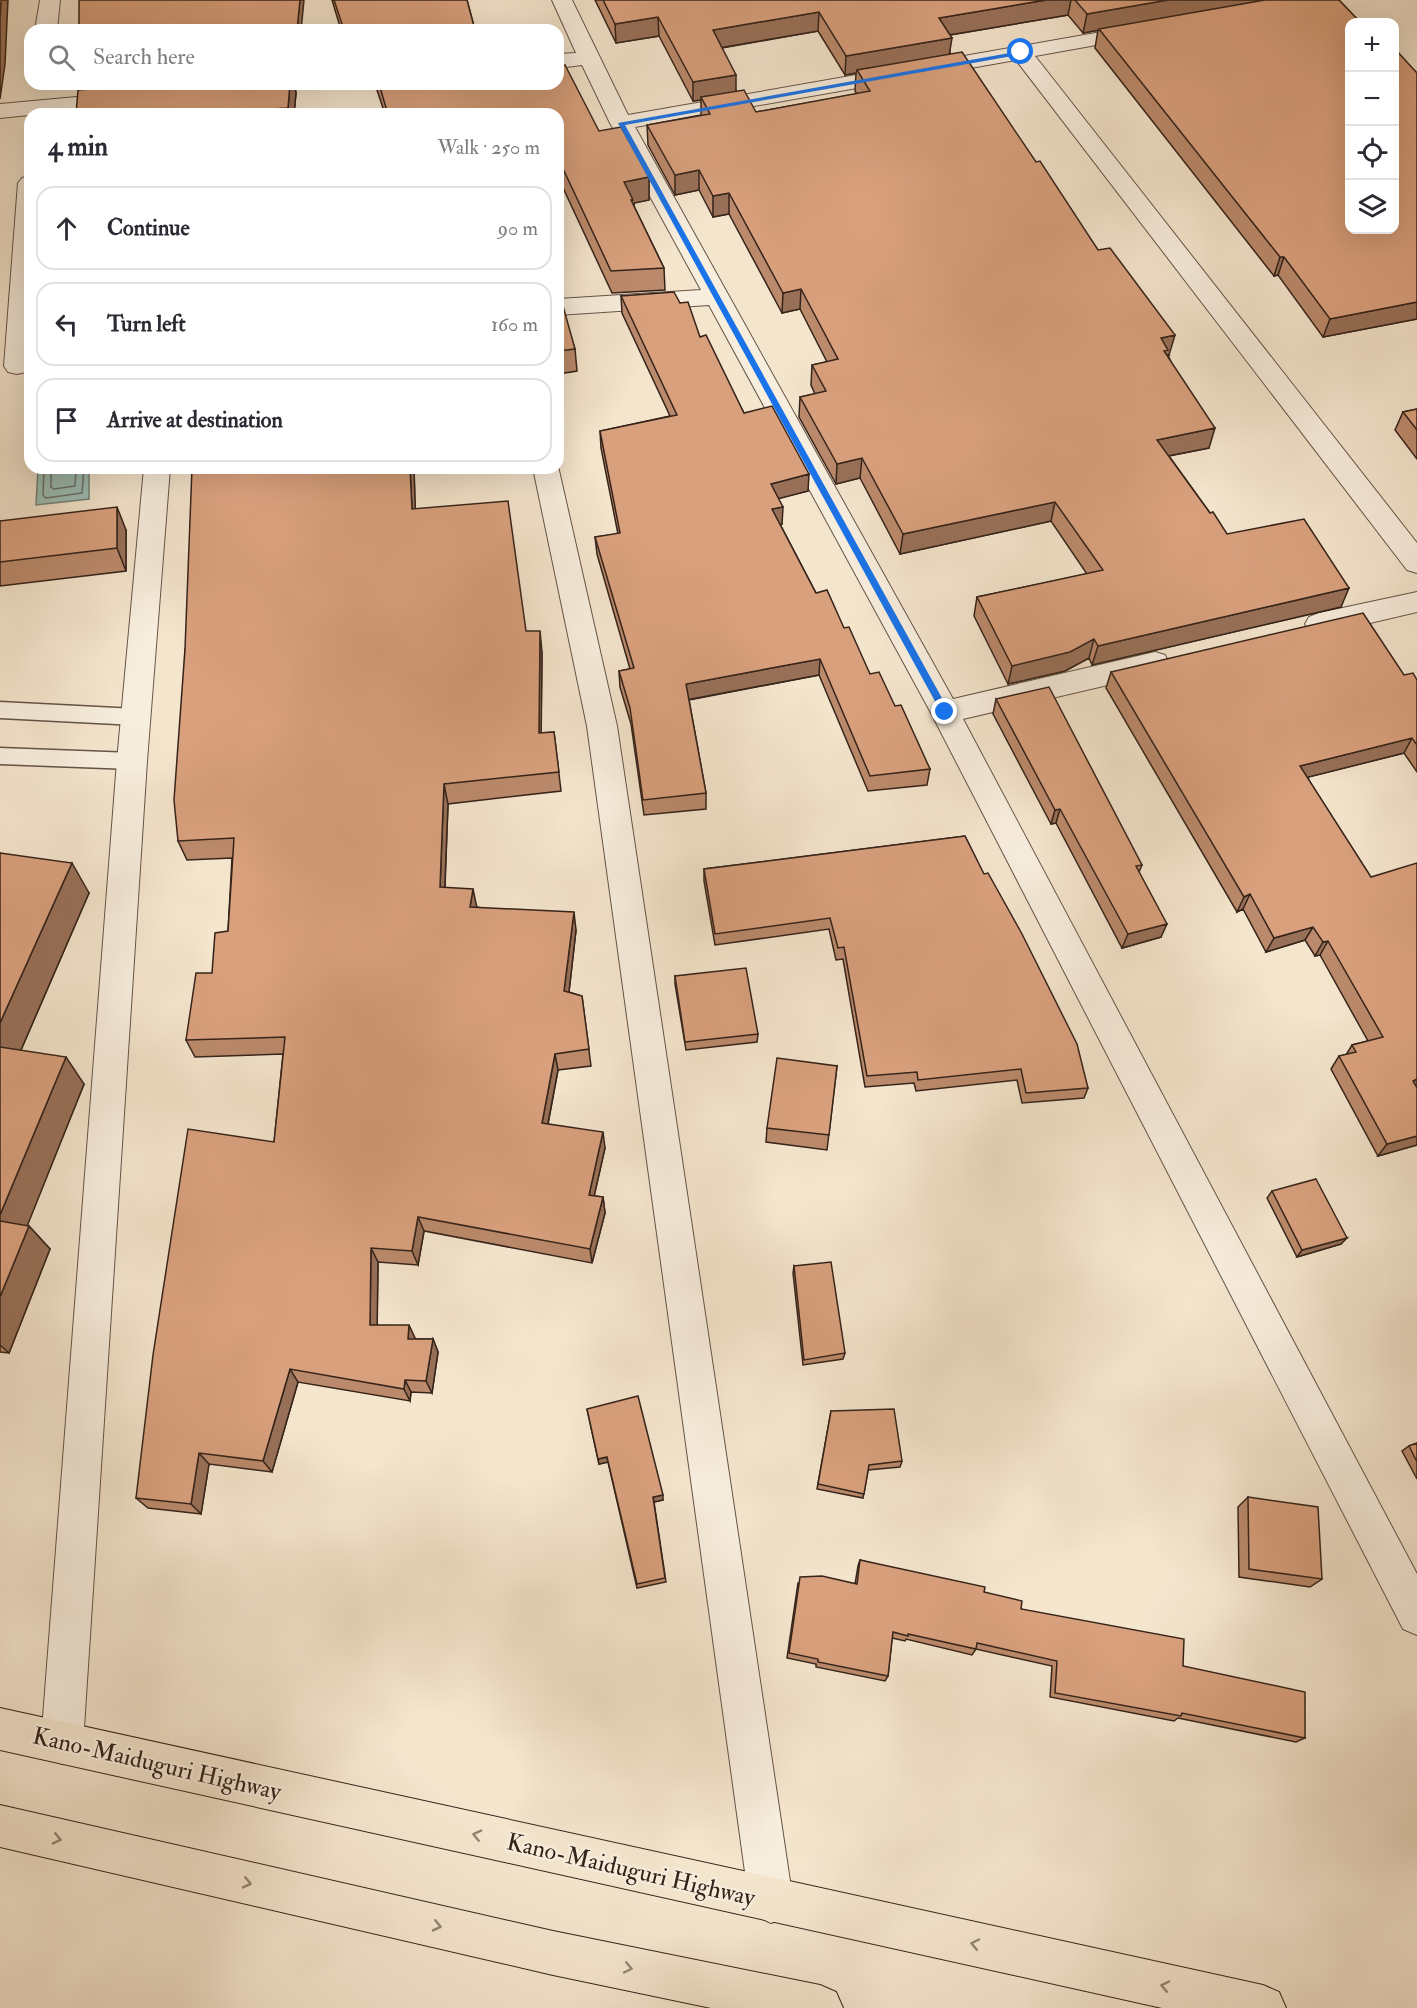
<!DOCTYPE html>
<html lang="en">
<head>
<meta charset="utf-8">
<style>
  body { margin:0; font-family:"IM FELL Double Pica",serif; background:#f2f2f3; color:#2b2b33 }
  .controls { position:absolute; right:18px; top:18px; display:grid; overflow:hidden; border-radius:12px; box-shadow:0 6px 24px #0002 }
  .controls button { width:54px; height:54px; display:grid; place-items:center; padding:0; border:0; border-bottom:2px solid #e1e1e2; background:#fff; color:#2b2b33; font:30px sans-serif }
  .stop { position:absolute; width:18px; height:18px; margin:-14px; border:4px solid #1a73e8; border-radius:50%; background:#fff }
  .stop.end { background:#1a73e8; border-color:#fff; box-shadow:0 2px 6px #0008 }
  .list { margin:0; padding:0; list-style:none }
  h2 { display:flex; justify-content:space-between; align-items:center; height:78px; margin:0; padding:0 24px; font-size:26px }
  h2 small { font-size:20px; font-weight:400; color:#7c7c81 }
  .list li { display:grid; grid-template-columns:39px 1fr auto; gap:18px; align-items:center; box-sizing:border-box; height:84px; margin:0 12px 12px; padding:0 12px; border:2px solid #e1e1e2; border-radius:18px }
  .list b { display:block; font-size:22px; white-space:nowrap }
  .list em { font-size:20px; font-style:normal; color:#7c7c81 }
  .icon { flex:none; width:33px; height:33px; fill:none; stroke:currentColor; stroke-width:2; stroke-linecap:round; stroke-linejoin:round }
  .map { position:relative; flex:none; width:1417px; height:2008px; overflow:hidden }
  .search { position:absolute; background:#fff; box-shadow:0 6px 24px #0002; left:24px; top:24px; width:540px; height:66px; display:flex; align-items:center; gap:15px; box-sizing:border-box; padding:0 21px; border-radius:18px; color:#7c7c81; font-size:22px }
  .panel { position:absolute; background:#fff; box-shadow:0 6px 24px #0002; left:24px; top:108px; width:540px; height:366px; border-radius:18px }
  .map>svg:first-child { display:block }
  .water { fill:#9cbfb7; stroke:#738178; stroke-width:1.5 }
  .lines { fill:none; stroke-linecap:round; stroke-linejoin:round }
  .shore { stroke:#687168; stroke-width:1.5 }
  .service-casing { stroke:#655447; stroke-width:3 }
  .minor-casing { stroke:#655447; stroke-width:2 }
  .trunk-casing { stroke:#35231a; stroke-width:2 }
  .service { fill:#f8eede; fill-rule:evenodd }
  .minor { fill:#f8eede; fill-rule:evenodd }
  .trunk { fill:#f4e5cd; fill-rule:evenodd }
  .wall { fill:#bb8a6c; stroke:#35231a; stroke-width:1.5; fill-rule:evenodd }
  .shaded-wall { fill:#987058; stroke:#35231a; stroke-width:1.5 }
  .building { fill:#d9a07d; stroke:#35231a; stroke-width:1.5 }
  .oneway { stroke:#948474 }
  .route { fill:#1a73e8 }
  .labels { text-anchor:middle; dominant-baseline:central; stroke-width:4.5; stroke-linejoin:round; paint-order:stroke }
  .near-street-label { font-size:24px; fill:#35231a; stroke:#f8eede }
</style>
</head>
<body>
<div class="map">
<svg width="1417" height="2008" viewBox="0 0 1417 2008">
  <rect width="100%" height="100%" fill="#f4e5cd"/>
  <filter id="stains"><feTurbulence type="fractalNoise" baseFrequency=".00333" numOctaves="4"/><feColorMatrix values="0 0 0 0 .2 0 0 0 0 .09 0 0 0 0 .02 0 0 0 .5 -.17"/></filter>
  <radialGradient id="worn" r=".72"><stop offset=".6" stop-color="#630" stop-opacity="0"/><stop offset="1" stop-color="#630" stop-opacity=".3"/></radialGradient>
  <!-- water -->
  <path class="water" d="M38,468H89V499L36,505Z"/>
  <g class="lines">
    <!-- shore -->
    <path class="shore" d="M44,468L43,495L46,498L82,493L84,468
      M51,468V487L54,489L75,486L76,468"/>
    <!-- service casing -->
    <g class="service-casing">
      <path id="service" d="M0,702L136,709L143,712L146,717L143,722L136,725L0,718Z
        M0,748L132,753L139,755L142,761L139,767L132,769L0,764Z"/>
    </g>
    <!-- minor casing -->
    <g class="minor-casing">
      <path id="minor" d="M40,0H60L57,30H35Z
        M552,0H572L628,115L1141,25L1149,26L1152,31L1149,36L1141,37L1035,56L1417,543V573L1407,570L1016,60L635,127L953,699L1155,652L1165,655L1169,663L1165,671L1155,674L963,719L1417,1574V1635L1403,1629L931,713L709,305L558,315V299L701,290L610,123L582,65L558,68V54L576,53Z
        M120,93L128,95L131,100L128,105L0,118V104Z
        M30,176V366L26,372L17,374L8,372L4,366L18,183L22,178Z
        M558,466L617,726L793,1901L786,1916L771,1923L756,1916L749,1901L587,726L533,468H558Z
        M144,468H170L147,761L83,1743L77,1758L62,1764L47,1758L41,1743L117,761Z
        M1417,592V612L1319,635L1309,631L1305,624L1309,617L1319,613Z"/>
    </g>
    <!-- trunk casing -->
    <g class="trunk-casing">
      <path id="trunk" d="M0,1708L1263,1985L1279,1992L1286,2008H1162L0,1750Z
        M0,1805L553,1931L820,1985L836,1992L843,2008H711L553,1975L0,1847Z"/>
    </g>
    <!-- service -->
    <use href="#service" class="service"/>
    <!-- minor -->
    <use href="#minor" class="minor"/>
    <!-- trunk -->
    <use href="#trunk" class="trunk"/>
  </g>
  <!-- wall -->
  <path class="wall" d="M332,0H467L475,30H341Z
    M595,0H1339L1360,22L1417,73V319L1323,337L1278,275L1274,276L1095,48L1098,30L1083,33L1068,15L950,35V54L1036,162L1098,250L1169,355H1168L1209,448L1169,456L1210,513L1227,534L1341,607L1092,665L1089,658L1065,671L1008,684L974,616L977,597L1087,574L1051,521L900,554L860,478L836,484L799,417L800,397L815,394L811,385L812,365L827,362L800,309L782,313L729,214L713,217L699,190L675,195L648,145L647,125L701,115V100L693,101L659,36L616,43ZM818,31L845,75L856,73L855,91L857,94L756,112L736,91L722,48Z
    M84,84H294L296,93L294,114H76L85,89Z
    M375,84H558L599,131L649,177V200L634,203V206L664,268L665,290L612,293L558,177V114L384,111Z
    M558,294L575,349L577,371L558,374Z
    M621,296L680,303L744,413L808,491L779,498L782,524H780L816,593L844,628L870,674L895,706L930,769L927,785L868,791L819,675L689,700L706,793V809L644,815L631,724L620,687L619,671L630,669L597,554L595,537L618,534L601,448L600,431L670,416L622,313Z
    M1417,409V459L1395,430L1403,412Z
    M414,468L415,509L526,631L542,652L541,733L554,732L561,791L448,804L445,888L477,907L576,930L569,992L582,996L591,1066L558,1070L548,1124L605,1148L594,1196L603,1197L605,1213L592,1263L424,1231L418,1265L378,1262L377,1325L415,1339H433L438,1352L432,1393L411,1392L410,1401L298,1382L272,1472L209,1464L201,1514L148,1508L136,1498L274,1142L283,1054L195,1057L186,1040L228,931L232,858L187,860L178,841L185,649Z
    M0,521L126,530V571L0,586Z
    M1111,672L1404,675L1417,680V772L1404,753L1308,777L1417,1145L1378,1156L1331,1069L1339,1056L1346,1055L1352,1045L1368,1041L1320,955L1315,956L1305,940L1266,952L1243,909L1237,912L1106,688Z
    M996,699L1142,865L1139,872L1161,937L1122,948L1056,823L1051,824L993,714Z
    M965,836L1088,1088L1084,1098L1022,1103L1017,1080L916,1091L914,1083L865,1087L843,959L836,960L829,929L715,945L704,881V869Z
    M0,853L89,893L21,1050L84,1084L27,1225L29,1226L50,1249L9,1353L0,1352Z
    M675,976L758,1034L757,1042L686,1050L675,984Z
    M837,1066L827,1150L766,1142L767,1128Z
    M1272,1191L1341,1244L1297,1257L1267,1198Z
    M794,1266L845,1353L843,1359L803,1365L793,1273Z
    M587,1409L663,1500L654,1502L666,1582L637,1588L608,1462L599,1464Z
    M831,1411L902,1461L900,1467L868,1470L863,1498L817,1489Z
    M1417,1443V1479L1402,1451L1409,1446Z
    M1248,1497L1322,1579L1310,1587L1239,1577L1238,1507Z
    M860,1560L984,1592L1021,1609L1183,1666L1305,1738L1296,1742L1178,1718L1174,1721L1050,1697L1052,1666L976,1649L972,1655L906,1639L905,1641L892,1638L888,1676L885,1681L816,1667V1664L787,1658L798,1583L855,1584L858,1566Z"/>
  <!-- shaded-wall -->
  <path class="shaded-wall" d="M1,0H8L5,64L0,99V20Z
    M300,0H304L301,30H297Z
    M1046,0H1071L1068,15L937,37L939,18Z
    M1168,0H1271L1083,33L1087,14Z
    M819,12L818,31L713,49V30Z
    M658,17L659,36L616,43L615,24Z
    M952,38L949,56L857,70L856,73L845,75L846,56Z
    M736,75V94L701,97V100L693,101V82Z
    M290,84H294L296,93L294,114H289L288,108Z
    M699,170V190L675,195V175Z
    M649,177V200L634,203V222L624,182Z
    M729,193V214L713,217V196Z
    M1280,257H1284L1278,275L1274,276Z
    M801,289L800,309L782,313L783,293Z
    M1417,302V319L1323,337L1330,319Z
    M1175,335L1169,355H1167L1163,370L1161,338Z
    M1215,428L1209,448L1152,459L1157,440Z
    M862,458L860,478L836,484L837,464Z
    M410,468H414L416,530L412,509Z
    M809,474L808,491L770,501L771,484Z
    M1055,502L1051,521L900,554L903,534Z
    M117,507L126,530V571L117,548Z
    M783,507L782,524L771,526L772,509Z
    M1349,588L1341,607L1092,665L1098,646Z
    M540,631L542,652L541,753L539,733Z
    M1094,639L1089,658L1065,671L1008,684L1012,666Z
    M820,659L819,675L686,700V684Z
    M1412,738L1404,753L1293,781L1300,766Z
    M444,784L448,804L444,906L440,887Z
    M1060,809L1056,823L1051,824L1055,810Z
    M72,863L89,893L11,1073L0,1059V1023Z
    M473,889L477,908L470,907Z
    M1250,894L1243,909L1237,912L1244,897Z
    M574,912L576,930L567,1009L564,991Z
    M1167,924L1161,937L1122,948L1128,934Z
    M1313,927L1305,940L1266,952L1274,938Z
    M1328,941L1320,955L1315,956L1323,942Z
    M555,1054L558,1070L545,1139L542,1123Z
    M66,1057L84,1084L20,1244L0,1223V1215Z
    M1417,1079V1089L1413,1081Z
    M603,1132L605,1148L591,1210L589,1195Z
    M1417,1136V1145L1378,1156L1387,1144Z
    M603,1197L605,1213L592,1263L590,1249Z
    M418,1217L424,1231L418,1265L412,1251Z
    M29,1226L50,1249L9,1353L0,1345V1297Z
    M1347,1238L1341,1244L1297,1257L1302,1250Z
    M371,1248L378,1262L377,1338L370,1325Z
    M409,1325L415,1338L414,1352L408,1339Z
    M433,1339L438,1352L432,1393L426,1381Z
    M290,1369L298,1382L272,1472L263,1461Z
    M405,1380L411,1392L410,1401L404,1389Z
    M199,1453L209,1464L201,1514L191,1504Z
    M607,1457L608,1462L599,1464L598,1459Z
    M663,1495V1500L654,1502L653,1497Z"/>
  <!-- building -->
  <path class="building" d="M79,0H300L297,30H79Z
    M334,0H467L475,30H344Z
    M603,0H1046L939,18L952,38L846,56L819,12L713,30L736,75L693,82L658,17L615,24Z
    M1075,0H1168L1087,14Z
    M1265,0H1339L1360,22H1350V230H1395V49L1417,73V302L1330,319L1284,257H1280L1099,29Z
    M962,52L1036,162L1040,161L1098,250L1110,248L1175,335L1161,338L1168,350L1164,351L1215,428L1157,440L1210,513L1213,512L1227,534L1304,519L1349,588L1098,646L1094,639L1070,652L1012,666L977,597L1103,570L1055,502L903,534L862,458L837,464L800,397L826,391L812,365L838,359L801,289L783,293L729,193L713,196L699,170L675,175L647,125L710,114L701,97L744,90L756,112L870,91L857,70Z
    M565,65L599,131L621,127L649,177L624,182L633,200H631L664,268L611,271L558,158V114L370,113L387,111L379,84H558V67Z
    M143,84H290L288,108L199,113V114H76L78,90Z
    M674,292L680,303L688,302L700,337L706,335L744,413L772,406L809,474L771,484L783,507L772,509L816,593L827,590L844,628L849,627L870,674L879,672L895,706L901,705L930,769L870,776L820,659L686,684L706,793L643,800L630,708L619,671L634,668L595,537L620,533L600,431L677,415L621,296Z
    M558,294L560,295L575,349L558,351Z
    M1417,409V430L1403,412Z
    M192,468H410L412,509L508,501L526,631H540L539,733L554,732L559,772L444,784L440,887L473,889L470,907L574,912L564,991L582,996L589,1049L555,1054L542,1123L603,1132L589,1195L603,1197L590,1249L418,1217L412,1251L371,1248L370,1325H409L408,1339H433L426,1381L405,1380L404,1389L290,1369L263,1461L199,1453L191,1504L136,1498L153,1355L188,1129L274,1142L285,1037L186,1040L196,973H212L215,933L228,931L234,838L178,841L174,800L185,649Z
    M117,507V548L0,562V521Z
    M1363,613L1404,675L1413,673L1417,680V745L1412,738L1300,766L1371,877L1417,863V1079L1413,1081L1417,1088V1136L1387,1144L1339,1056L1356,1052L1352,1045L1383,1037L1328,941L1323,942L1313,927L1274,938L1250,894L1244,897L1111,672Z
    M1049,687L1142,865L1136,866L1167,924L1128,934L1060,809L1055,810L996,699Z
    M965,836L984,874L988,873L1022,934L1077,1044L1088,1088L1026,1093L1021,1069L918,1080L917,1072L867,1076L844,947L838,948L830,918L715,934L704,869Z
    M0,853L72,863L0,1023Z
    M746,968L758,1034L685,1042L675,976Z
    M0,1047L66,1057L0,1215Z
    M777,1058L837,1066L829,1135L767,1128Z
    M1316,1179L1347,1238L1302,1250L1272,1191Z
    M0,1221L29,1226L0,1297Z
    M831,1262L845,1353L804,1360L794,1266Z
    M638,1396L663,1495L653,1497L665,1578L637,1584L607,1457L598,1459L587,1409Z
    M894,1409L902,1461L869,1465L864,1494L818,1484L831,1411Z
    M1417,1443V1462L1409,1446Z
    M1248,1497L1318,1507L1322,1579L1249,1569Z
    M860,1560L985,1587L984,1592L1022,1601L1021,1609L1184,1639L1183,1666L1305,1692V1738L1182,1713L1181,1716L1055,1693L1057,1661L977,1643L976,1649L908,1634V1636L893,1632L888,1676L818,1662V1659L789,1653L800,1577L822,1576L857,1584Z"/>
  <!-- one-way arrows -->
  <defs><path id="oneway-chevron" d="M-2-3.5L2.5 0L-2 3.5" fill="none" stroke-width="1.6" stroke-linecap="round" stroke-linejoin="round" transform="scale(1.5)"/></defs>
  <g class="oneway">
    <use href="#oneway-chevron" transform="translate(477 1835) rotate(-167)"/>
    <use href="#oneway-chevron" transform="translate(57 1839) rotate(13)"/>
    <use href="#oneway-chevron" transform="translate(247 1883) rotate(13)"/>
    <use href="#oneway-chevron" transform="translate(437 1926) rotate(13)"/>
    <use href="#oneway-chevron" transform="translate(975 1944) rotate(-168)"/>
    <use href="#oneway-chevron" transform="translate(628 1968) rotate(12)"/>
    <use href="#oneway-chevron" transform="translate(1165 1986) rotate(-168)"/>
  </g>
  <!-- route -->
  <path class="route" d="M1021,51L1023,54L625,125L948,709L950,712L945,715L942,714L618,123Z"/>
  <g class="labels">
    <!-- near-street labels -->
    <g class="near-street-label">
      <text transform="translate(157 1764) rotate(13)">Kano-Maiduguri Highway</text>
      <text transform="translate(631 1870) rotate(13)">Kano-Maiduguri Highway</text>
    </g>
  </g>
  <rect width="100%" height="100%" filter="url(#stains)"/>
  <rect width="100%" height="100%" fill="url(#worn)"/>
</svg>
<div class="controls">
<button>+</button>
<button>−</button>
<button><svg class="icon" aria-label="locate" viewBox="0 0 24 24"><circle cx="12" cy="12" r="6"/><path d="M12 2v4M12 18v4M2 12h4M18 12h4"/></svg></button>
<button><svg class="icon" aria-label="layers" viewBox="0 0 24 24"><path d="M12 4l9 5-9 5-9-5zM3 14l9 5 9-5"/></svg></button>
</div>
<div class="stop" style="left:1021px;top:52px"></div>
<div class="stop end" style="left:945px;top:712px"></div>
<div class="search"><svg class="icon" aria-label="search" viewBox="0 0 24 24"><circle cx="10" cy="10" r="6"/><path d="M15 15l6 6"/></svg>Search here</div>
<section class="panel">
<h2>4 min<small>Walk · 250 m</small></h2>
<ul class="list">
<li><svg class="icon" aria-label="ahead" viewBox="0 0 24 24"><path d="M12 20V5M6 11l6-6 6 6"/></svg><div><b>Continue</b></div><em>90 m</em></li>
<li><svg class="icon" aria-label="left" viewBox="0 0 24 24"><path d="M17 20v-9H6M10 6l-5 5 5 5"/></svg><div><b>Turn left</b></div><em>160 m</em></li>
<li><svg class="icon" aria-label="arrive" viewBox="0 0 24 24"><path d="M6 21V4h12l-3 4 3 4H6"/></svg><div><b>Arrive at destination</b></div></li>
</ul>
</section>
</div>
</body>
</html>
